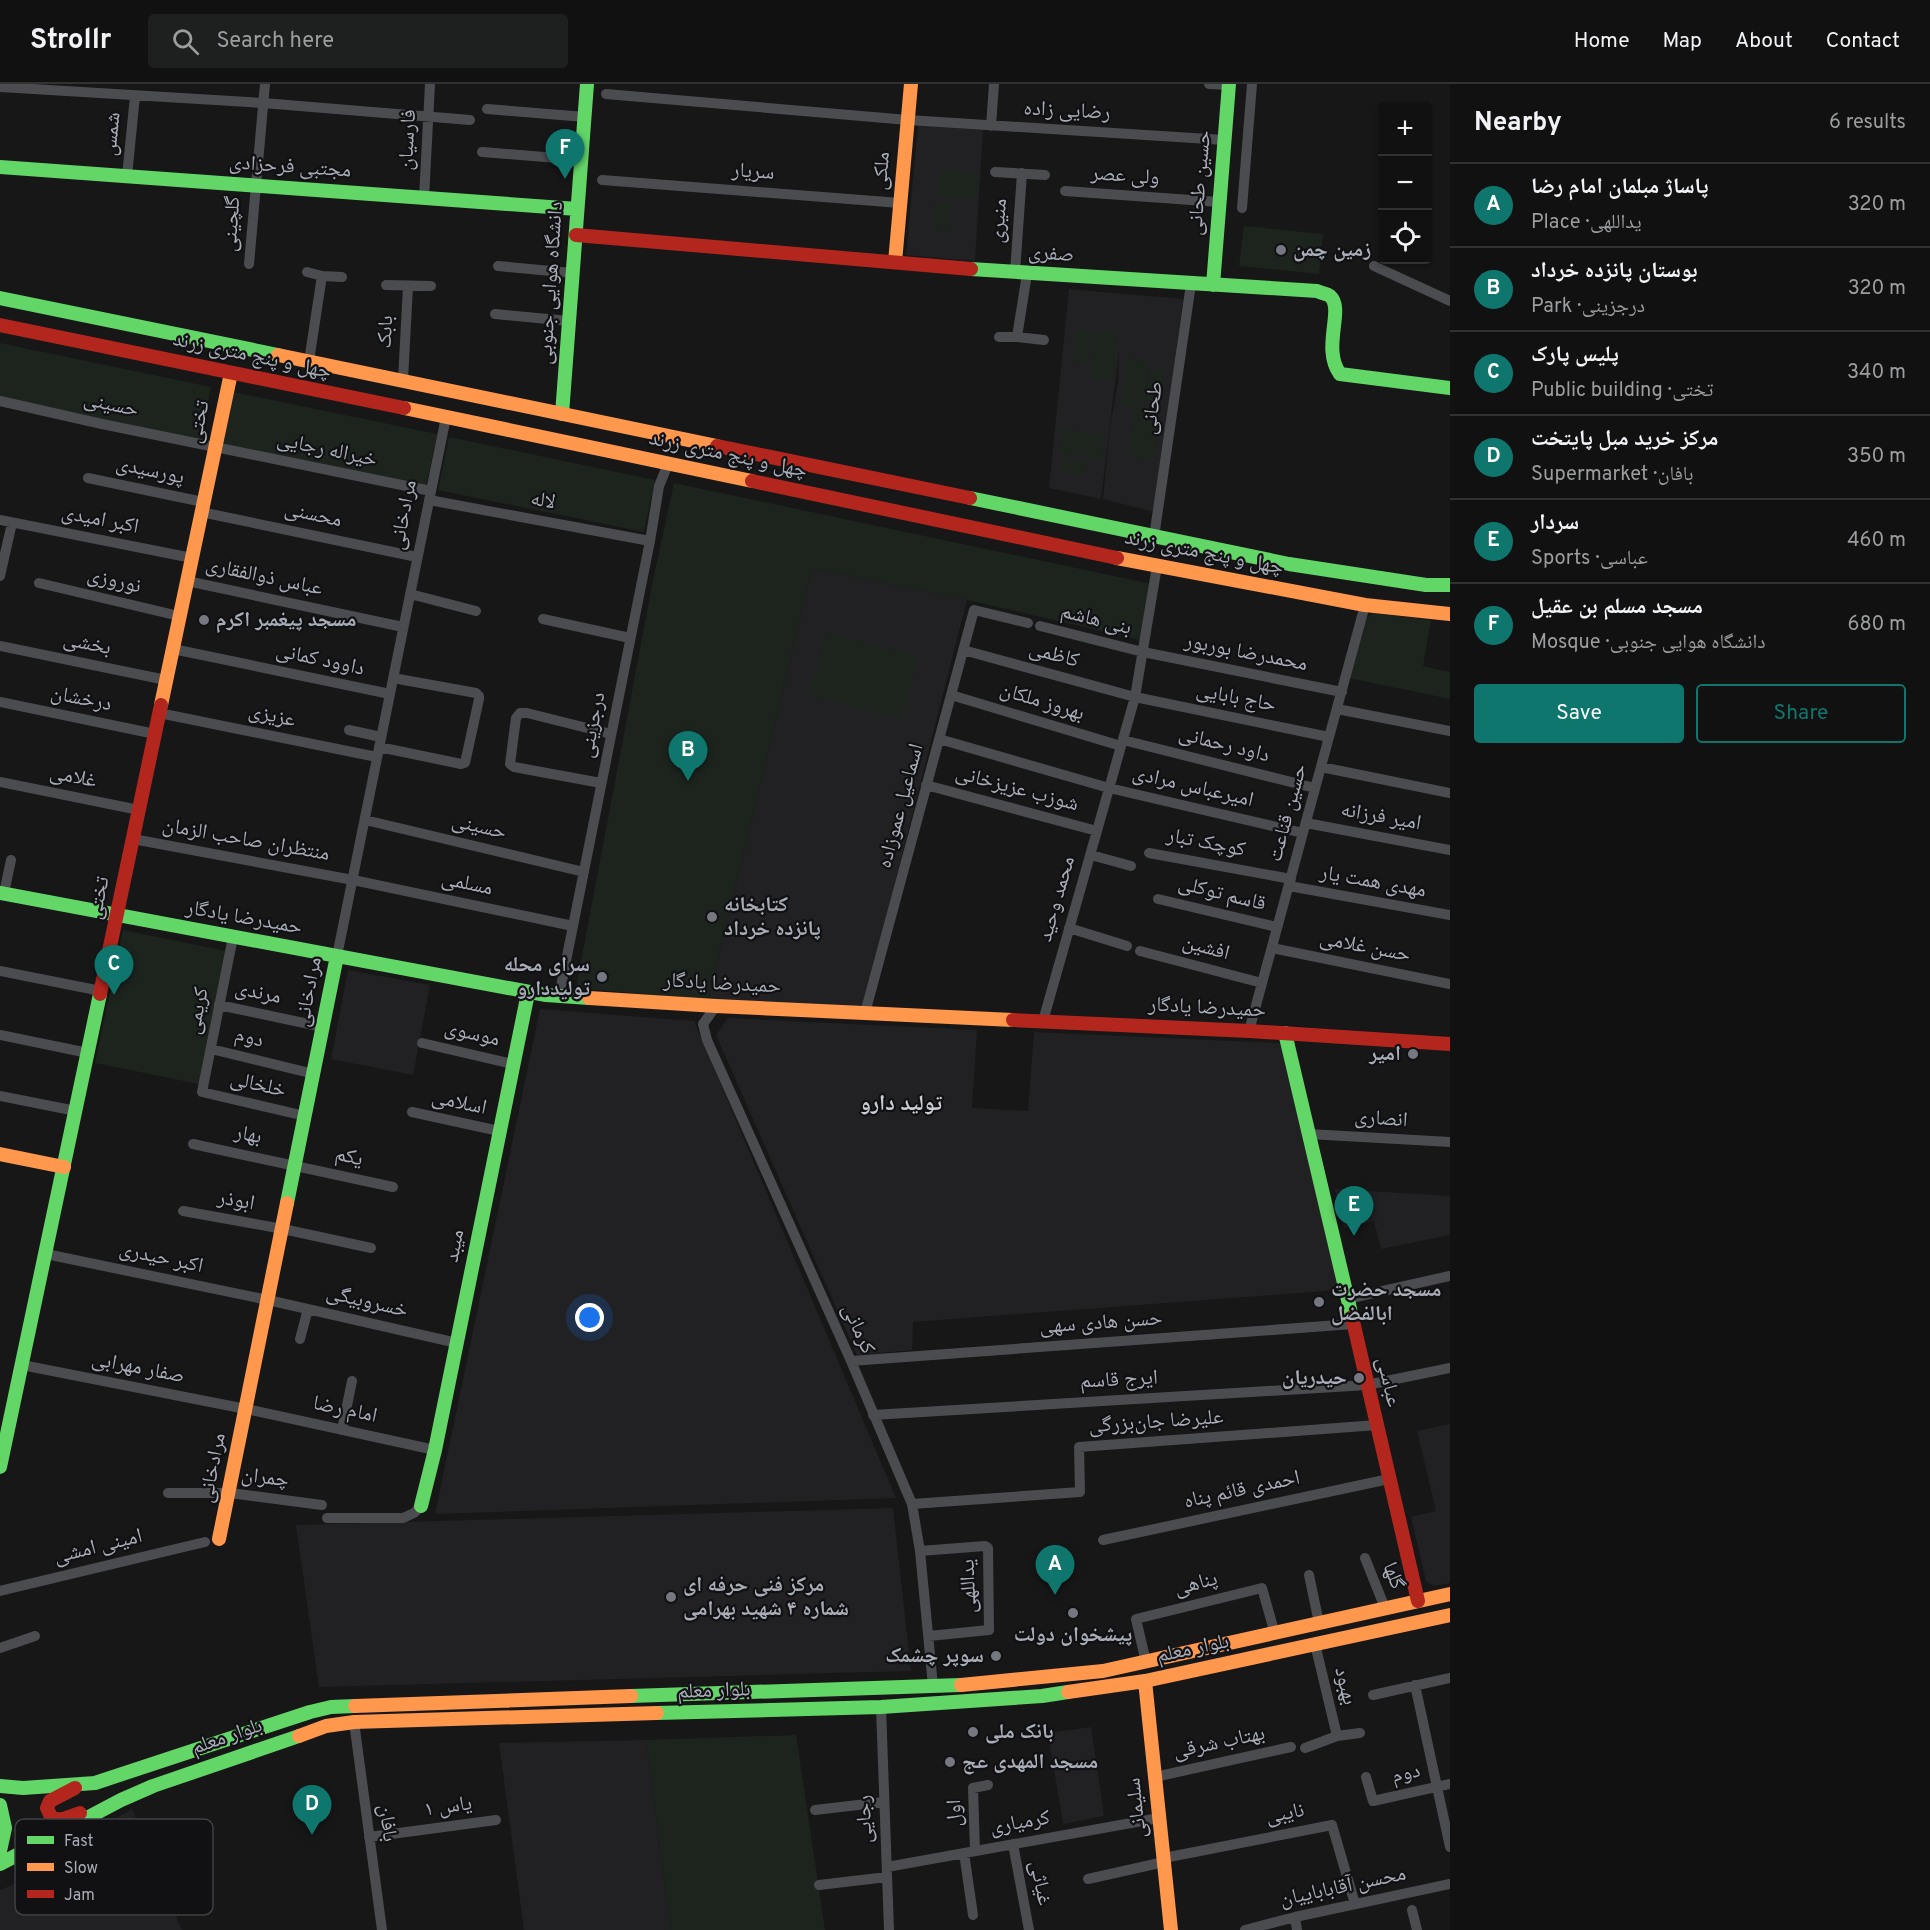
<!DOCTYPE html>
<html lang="en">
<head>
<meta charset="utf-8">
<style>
  body { margin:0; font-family:Overpass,"Noto Naskh Arabic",sans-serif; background:#1e1f1f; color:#f1f3f6 }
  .controls { position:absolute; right:18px; top:18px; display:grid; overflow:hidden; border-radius:6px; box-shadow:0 2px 4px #0004 }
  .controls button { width:54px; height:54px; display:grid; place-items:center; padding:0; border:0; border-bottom:2px solid #303131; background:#111; color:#f1f3f6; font:30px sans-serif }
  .you { position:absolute; left:590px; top:1234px; width:21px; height:21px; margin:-15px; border:4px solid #fff; border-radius:50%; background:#1a73e8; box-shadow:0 0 0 9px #1a73e833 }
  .badge { display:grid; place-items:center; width:39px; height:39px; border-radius:50%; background:#0f766e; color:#fff; font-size:20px; font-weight:700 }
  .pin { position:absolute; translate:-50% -50px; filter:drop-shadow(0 2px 3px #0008) }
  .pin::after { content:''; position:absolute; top:32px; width:21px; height:18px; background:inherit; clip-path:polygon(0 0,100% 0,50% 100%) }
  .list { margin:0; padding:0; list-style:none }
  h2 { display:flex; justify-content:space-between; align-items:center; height:78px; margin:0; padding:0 24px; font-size:26px }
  h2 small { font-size:20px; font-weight:400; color:#9c9d9f }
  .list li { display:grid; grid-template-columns:39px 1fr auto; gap:18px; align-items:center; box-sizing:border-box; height:84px; padding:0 24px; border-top:2px solid #303131 }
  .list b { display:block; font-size:22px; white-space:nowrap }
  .list p { margin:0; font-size:20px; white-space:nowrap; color:#9c9d9f }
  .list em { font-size:20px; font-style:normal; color:#9c9d9f }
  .actions { display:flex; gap:12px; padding:18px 24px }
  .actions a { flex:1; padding:14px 0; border:2px solid #0f766e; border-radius:6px; text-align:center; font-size:21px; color:#0f766e }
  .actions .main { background:#0f766e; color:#fff }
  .icon { flex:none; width:33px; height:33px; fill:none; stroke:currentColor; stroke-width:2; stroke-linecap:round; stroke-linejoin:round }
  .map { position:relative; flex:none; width:1450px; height:1846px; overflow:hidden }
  header { display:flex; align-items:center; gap:36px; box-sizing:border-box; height:84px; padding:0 30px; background:#111; border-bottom:2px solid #303131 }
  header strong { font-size:28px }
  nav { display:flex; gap:33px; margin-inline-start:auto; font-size:21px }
  .search { width:420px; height:54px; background:#1e1f1f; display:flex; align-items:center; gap:15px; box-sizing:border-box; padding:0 21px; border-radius:6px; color:#9c9d9f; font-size:22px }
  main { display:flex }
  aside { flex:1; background:#111 }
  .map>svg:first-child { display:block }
  .built { fill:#212123 }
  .green { fill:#1d241e }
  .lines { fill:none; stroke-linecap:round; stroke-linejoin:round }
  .street { stroke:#4b4c50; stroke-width:10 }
  .fast { stroke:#63d668; stroke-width:14 }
  .slow { stroke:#ff974d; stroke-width:14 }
  .jam { stroke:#b3261e; stroke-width:14 }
  .poi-dot { fill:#757880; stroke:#111113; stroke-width:2 }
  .labels { text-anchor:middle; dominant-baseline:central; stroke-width:4.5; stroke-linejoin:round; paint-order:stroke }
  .street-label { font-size:21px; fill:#a8adb8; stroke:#111113 }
  .poi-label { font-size:21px; font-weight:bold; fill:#a8adb8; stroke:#111113; text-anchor:start }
  .neighbourhood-label { font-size:22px; font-weight:bold; fill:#c9ccd4; stroke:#111113 }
  .key { fill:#111113; stroke:#3e4045; stroke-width:1.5 }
  .key-label { font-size:16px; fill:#a8adb8 }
</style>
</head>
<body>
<header>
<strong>Strollr</strong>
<div class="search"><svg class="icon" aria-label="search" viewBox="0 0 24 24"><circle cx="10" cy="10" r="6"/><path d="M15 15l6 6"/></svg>Search here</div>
<nav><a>Home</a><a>Map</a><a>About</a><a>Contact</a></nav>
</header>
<main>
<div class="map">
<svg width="1450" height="1846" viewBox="0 0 1450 1846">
  <rect width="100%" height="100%" fill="#171717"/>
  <!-- built -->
  <path class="built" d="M918,41L983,46L975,177L906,171Z
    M1069,205L1183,215L1154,428L1103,415L1110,343L1118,298L1119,266L1101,415L1049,404Z
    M812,484L967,516L863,924L708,916Z
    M348,886L430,901L413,991L331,975Z
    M540,925L694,937L896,1414L435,1430Z
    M728,934L977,946L972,1024L1028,1027L1034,948L1280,959L1339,1206L913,1238L912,1266L857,1271L716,951Z
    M1335,1105L1450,1112V1151L1381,1165L1374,1137L1344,1144Z
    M1450,1340V1499L1434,1502L1426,1497L1411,1433L1436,1427L1417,1347Z
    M893,1424L911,1587L319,1603L296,1441Z
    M1091,1643L1104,1732L1063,1740L1048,1649Z
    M646,1656L671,1846H524L499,1659Z
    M132,1725L182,1846H0V1806L52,1785L65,1808L76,1801L60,1767Z"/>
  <!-- green -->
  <path class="green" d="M940,86L978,89L976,114L938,111Z
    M936,117L952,118L950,148L933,147Z
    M1244,142L1323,150L1319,190L1239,182Z
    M1076,245L1092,247L1089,279L1073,277Z
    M1095,246L1117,249L1112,296L1090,294Z
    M0,259L211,303L200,356L0,313Z
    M1127,275L1149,278L1143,319L1133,318L1132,323L1119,321Z
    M1149,285L1164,288L1159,318L1145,316Z
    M233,308L437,350L426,403L221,361Z
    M1134,320L1160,323L1155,374L1129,372Z
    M1062,346L1105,351L1102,375L1059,370Z
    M449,353L655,396L644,448L438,406Z
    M1061,375L1087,377L1086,390L1060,388Z
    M674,399L1152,500L1140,556L967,516L812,484L708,916L576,904L654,491Z
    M1373,529L1431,536L1423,582L1450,588V615L1349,594L1365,535Z
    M825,548L918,572L902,635L809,611Z
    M123,846L226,867L199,1000L95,979Z
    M796,1651L825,1846H671L646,1656Z"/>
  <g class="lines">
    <!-- street -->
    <path class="street" d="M1209,0L1229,1
      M0,3L263,19L470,36
      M606,10L908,36L1224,56
      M487,25L585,33
      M991,42L994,0
      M482,68L581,76
      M995,88L1045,91
      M127,92L135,12
      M602,96L900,119
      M1065,107L1219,118
      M424,114L430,0
      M1242,124L1252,0
      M249,180L265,0
      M498,182L573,189
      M1374,182L1450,217
      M307,188L322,192L342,193
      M1015,188L1022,89
      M386,201L431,202
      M495,230L569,237
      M999,253H1017L1027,190
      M1017,253L1044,256
      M309,277L322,192
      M403,296L408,202
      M0,317L102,340L431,407
      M88,394L203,418
      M429,416L650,457
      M201,428L417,473
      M0,436L192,474
      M1154,453L1191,200
      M0,492L12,439
      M187,497L403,543
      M39,499L179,532
      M410,510L476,527
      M543,535L630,554
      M1040,542L1143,568L1342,608
      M0,562L166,596
      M173,565L390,610
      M963,566L1135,613L1329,653
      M951,611L1121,662
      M0,618L155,650
      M1337,625L1450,647
      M159,629L377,673
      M349,646L381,653
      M939,655L1109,704L1303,749
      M1123,656L1315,704
      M379,663L461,680L465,679L479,615V612L476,609L393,594
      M1321,683L1450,709
      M0,698L139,726
      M601,699L514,683L510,680L516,634L520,629H527L611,650
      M926,701L1097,747
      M365,736L584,788
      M1306,739L1450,766
      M133,755L353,796L573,842
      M1149,769L1291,795
      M1091,771L1131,782
      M1289,802L1450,831
      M4,809L11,776
      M1158,815L1277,843
      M1069,844L1127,862
      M233,853L202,1008L305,1032
      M1272,864L1450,900
      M1140,867L1262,899
      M337,872L446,333
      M0,887L101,907
      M559,912L650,457L659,402L668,380
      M219,921L323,943
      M716,922L703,940L707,956L851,1277L912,1420L920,1467L933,1602
      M865,929L974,526L1028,539
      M1043,937L1135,613L1157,482
      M1249,947L1365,521
      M0,951L88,969
      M422,959L513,980
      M211,965L314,990
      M0,1012L76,1027
      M412,1028L499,1047
      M1309,1050L1450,1058
      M193,1060L393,1103
      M183,1127L283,1145L371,1164
      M46,1170L268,1216L457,1259
      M1347,1215L1450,1192
      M300,1255L308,1225
      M851,1277L1353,1240
      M22,1281L246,1325L435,1366
      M873,1331L1367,1301L1450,1284
      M342,1346L352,1297
      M168,1409H230L322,1421
      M912,1420L1080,1408L1079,1363L1377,1341
      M327,1434H403L414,1429L421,1422
      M1103,1456L1389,1395
      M920,1467L985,1462L988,1464L989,1546L929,1552
      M1365,1474L1385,1524
      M1309,1491L1319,1539
      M0,1507L205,1458
      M1315,1560L1337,1652
      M0,1564L35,1552
      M1146,1578L1136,1535L1262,1504L1275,1550
      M1415,1601L1450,1763
      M1373,1611L1450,1594
      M881,1623L889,1846
      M354,1638L382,1846
      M1305,1664L1337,1652L1360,1649
      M1155,1693L1291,1663
      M1366,1693L1373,1717L1450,1700
      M815,1726L884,1718
      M369,1753L496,1736
      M1013,1760L1029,1846
      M975,1767L973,1704L988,1701
      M964,1769L973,1831
      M1164,1774L1332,1741L1355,1820
      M887,1783L1159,1734
      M1088,1795L1164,1778
      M819,1801L887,1793
      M1412,1826L1417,1846
      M1295,1833L1297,1846
      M1245,1846L1295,1833L1450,1800"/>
    <!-- fast -->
    <path class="fast" d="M0,83L577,125
      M971,185L1317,207C1321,209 1327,210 1330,212C1345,225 1321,264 1340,290L1450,304
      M1213,201L1229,0
      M0,214L278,271
      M562,330L587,0
      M970,414L1289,480L1426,501H1450
      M0,809L546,911L589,914
      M1285,949L1352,1233
      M287,1119L337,872
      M0,1383L100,910
      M421,1422L435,1366L528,909
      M631,1612L961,1601
      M657,1629L881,1623L1042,1612L1068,1608
      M0,1702L23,1704L95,1699L310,1628L331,1623L355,1622
      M0,1721L5,1744L0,1767
      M0,1780L121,1716L153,1702L299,1652"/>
    <!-- slow -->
    <path class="slow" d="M895,178L911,0
      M278,271L717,362
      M404,324L752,397
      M1117,474L1365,521L1450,530
      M161,621L231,289
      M589,914L716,922L1013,936
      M0,1070L64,1083
      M219,1455L287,1119
      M1145,1597L1171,1846
      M961,1601L1103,1587L1450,1510
      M1068,1608L1145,1597L1450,1531
      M355,1622L631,1612
      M299,1652L326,1642L354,1638L657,1629"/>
    <!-- jam -->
    <path class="jam" d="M576,151L971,185
      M0,241L404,324
      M717,362L970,414
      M752,397L1117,474
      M100,910L161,621
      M1013,936L1249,947L1450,960
      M1352,1233L1418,1517
      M75,1704L50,1717L47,1724L51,1733L60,1736L80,1729"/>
  </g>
  <!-- markers -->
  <g class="poi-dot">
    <circle cx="1281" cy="166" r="6"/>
    <circle cx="204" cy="536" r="6"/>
    <circle cx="712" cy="833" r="6"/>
    <circle cx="602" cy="893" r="6"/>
    <circle cx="1413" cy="970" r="6"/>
    <circle cx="1319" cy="1218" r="6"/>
    <circle cx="1359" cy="1294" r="6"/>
    <circle cx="671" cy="1513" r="6"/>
    <circle cx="1073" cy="1529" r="6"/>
    <circle cx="996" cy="1572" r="6"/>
    <circle cx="973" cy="1648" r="6"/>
    <circle cx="950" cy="1678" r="6"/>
  </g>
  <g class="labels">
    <!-- street labels -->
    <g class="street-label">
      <text transform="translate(1067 27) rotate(3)">رضایی زاده</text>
      <text transform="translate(112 50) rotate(-84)">شمس</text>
      <text transform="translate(408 56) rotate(-87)">فارسیان</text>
      <text transform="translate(290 83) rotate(4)">مجتبی فرحزادی</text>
      <text transform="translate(882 87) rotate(-85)">ملکی</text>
      <text transform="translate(753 88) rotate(4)">سریار</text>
      <text transform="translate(1125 92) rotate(4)">ولی عصر</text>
      <text transform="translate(1200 99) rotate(-85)">حسین طحانی</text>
      <text transform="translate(999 137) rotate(-86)">منیری</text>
      <text transform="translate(232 140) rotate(-86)">گلچینی</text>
      <text transform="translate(1051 170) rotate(4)">صفری</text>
      <text transform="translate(551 199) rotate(-86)">دانشگاه هوایی جنوبی</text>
      <text transform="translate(386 248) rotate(-87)">بابک</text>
      <text transform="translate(252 272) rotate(12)">چهل و پنج متری زرند</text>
      <text transform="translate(111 321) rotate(12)">حسینی</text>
      <text transform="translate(1153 324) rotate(-82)">طحانی</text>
      <text transform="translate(199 338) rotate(-78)">تختی</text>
      <text transform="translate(327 366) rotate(12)">خیراله رجایی</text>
      <text transform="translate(728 371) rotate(12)">چهل و پنج متری زرند</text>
      <text transform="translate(150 387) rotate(12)">پورسیدی</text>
      <text transform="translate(543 417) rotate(10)">لاله</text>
      <text transform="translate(313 431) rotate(12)">محسنی</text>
      <text transform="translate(404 431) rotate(-79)">مرادخانی</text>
      <text transform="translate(100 436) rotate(11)">اکبر امیدی</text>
      <text transform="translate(1204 469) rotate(11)">چهل و پنج متری زرند</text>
      <text transform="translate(264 493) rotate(12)">عباس ذوالفقاری</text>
      <text transform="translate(114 497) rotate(13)">نوروزی</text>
      <text transform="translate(1096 536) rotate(14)">بنی هاشم</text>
      <text transform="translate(87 560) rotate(11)">بخشی</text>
      <text transform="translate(1246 569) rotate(11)">محمدرضا بوربور</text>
      <text transform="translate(1054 571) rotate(15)">کاظمی</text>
      <text transform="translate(320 576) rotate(12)">داوود کمانی</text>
      <text transform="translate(1236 614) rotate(11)">حاج بابایی</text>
      <text transform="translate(81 615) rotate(11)">درخشان</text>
      <text transform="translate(1042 618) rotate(17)">بهروز ملکان</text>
      <text transform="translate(272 632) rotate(12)">عزیزی</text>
      <text transform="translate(593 641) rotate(-79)">درجزینی</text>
      <text transform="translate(1224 661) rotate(14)">داود رحمانی</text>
      <text transform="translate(73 693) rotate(11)">غلامی</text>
      <text transform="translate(1193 703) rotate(13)">امیرعباس مرادی</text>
      <text transform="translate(1017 705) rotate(15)">شوزب عزیزخانی</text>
      <text transform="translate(901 722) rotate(-75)">اسماعیل عموزاده</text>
      <text transform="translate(1288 729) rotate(-75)">حسین قناعت</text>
      <text transform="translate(1381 733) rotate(10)">امیر فرزانه</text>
      <text transform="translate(479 743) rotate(13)">حسینی</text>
      <text transform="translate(246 756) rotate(10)">منتظران صاحب الزمان</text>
      <text transform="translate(1206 759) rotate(11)">کوچک تبار</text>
      <text transform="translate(1373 798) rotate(10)">مهدی همت یار</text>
      <text transform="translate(467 800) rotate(12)">مسلمی</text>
      <text transform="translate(1222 810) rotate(14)">قاسم توکلی</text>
      <text transform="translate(99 814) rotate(-78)">تختی</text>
      <text transform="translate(1057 815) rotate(-74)">محمد وحید</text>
      <text transform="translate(244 834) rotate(10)">حمیدرضا یادگار</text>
      <text transform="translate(1365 863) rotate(11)">حسن غلامی</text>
      <text transform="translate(1206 864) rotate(15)">افشین</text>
      <text transform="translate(722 900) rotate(3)">حمیدرضا یادگار</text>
      <text transform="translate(309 908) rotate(-79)">مرادخانی</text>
      <text transform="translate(258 909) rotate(12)">مرندی</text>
      <text transform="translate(1207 924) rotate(3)">حمیدرضا یادگار</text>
      <text transform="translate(198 927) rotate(-79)">کریمی</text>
      <text transform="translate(472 950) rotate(13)">موسوی</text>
      <text transform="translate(249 954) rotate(14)">دوم</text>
      <text transform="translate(258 1001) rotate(13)">خلخالی</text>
      <text transform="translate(459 1019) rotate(12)">اسلامی</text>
      <text transform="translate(1381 1035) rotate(4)">انصاری</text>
      <text transform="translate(248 1051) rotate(11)">بهار</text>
      <text transform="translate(349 1073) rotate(13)">یکم</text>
      <text transform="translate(236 1117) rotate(10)">ابوذر</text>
      <text transform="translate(455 1162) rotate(-79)">میبد</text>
      <text transform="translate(161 1174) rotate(12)">اکبر حیدری</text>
      <text transform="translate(367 1218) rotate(13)">خسروبیگی</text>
      <text transform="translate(1101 1239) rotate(-4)">حسن هادی سهی</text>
      <text transform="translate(858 1245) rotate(66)">کرمانی</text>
      <text transform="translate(138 1284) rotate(11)">صفار مهرابی</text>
      <text transform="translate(1119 1296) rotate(-3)">ایرج قاسم</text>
      <text transform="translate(1388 1298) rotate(77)">عباسی</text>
      <text transform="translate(345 1326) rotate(12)">امام رضا</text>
      <text transform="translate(1156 1338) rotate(-4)">علیرضا جان‌بزرگی</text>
      <text transform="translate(213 1384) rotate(-79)">مرادخانی</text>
      <text transform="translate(265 1394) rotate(7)">چمران</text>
      <text transform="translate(1242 1406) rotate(-12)">احمدی قائم پناه</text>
      <text transform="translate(98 1463) rotate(-14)">امینی امشی</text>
      <text transform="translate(1393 1492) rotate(69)">گلها</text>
      <text transform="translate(1196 1500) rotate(-14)">پناهی</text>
      <text transform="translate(969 1502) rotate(-92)">یداللهی</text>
      <text transform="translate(1193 1565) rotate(-12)">بلوار معلم</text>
      <text transform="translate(1345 1602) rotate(76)">بهبود</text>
      <text transform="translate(714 1607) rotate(-2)">بلوار معلم</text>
      <text transform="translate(227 1653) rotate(-19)">بلوار معلم</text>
      <text transform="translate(1219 1659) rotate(-12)">بهتاب شرقی</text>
      <text transform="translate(1406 1690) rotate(-13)">دوم</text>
      <text transform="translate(448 1723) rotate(-8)">یاس ۱</text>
      <text transform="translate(1137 1724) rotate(-96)">سلیمانی</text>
      <text transform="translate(955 1729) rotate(-92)">اول</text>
      <text transform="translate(1285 1730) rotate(-11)">نایبی</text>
      <text transform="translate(865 1735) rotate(-92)">رجایی</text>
      <text transform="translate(387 1739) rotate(82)">بافان</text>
      <text transform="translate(1020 1739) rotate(-10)">کرمیاری</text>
      <text transform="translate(1040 1799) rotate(79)">غیاثی</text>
      <text transform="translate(1343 1803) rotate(-12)">محسن آقاباباییان</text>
    </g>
    <!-- poi labels -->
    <g class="poi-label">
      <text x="1293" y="166">زمین چمن</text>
      <text x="216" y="536">مسجد پیغمبر اکرم</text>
      <text x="724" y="821">کتابخانه<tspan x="724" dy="24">پانزده خرداد</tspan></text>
      <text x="590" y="881" text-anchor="end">سرای محله<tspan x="590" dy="24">تولیددارو</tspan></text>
      <text x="1401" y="970" text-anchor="end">امیر</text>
      <text x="1331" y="1206">مسجد حضرت<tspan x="1331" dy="24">ابالفضل</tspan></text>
      <text x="1347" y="1294" text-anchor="end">حیدریان</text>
      <text x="683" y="1501">مرکز فنی حرفه ای<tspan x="683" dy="24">شماره ۴ شهید بهرامی</tspan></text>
      <text x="1073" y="1551" text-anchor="middle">پیشخوان دولت</text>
      <text x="984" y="1572" text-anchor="end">سوپر چشمک</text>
      <text x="985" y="1648">بانک ملی</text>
      <text x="962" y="1678">مسجد المهدی عج</text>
    </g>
    <!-- neighbourhood labels -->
    <g class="neighbourhood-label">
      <text x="901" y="1020">تولید دارو</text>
    </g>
  </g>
  <!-- legend -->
  <rect x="15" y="1735" width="198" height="96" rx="9" class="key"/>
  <rect x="27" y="1752" width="27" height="8" fill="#63d668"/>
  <rect x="27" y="1779" width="27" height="8" fill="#ff974d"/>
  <rect x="27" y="1806" width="27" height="8" fill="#b3261e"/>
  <g class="key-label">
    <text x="64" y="1762">Fast</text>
    <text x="64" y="1789">Slow</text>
    <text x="64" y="1816">Jam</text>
  </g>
</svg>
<div class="controls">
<button>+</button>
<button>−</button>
<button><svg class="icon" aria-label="locate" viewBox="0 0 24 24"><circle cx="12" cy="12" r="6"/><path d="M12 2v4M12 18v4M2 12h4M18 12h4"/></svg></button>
</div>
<div class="you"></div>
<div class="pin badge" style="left:1055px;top:1511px">A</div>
<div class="pin badge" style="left:688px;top:697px">B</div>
<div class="pin badge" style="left:114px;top:911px">C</div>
<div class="pin badge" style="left:312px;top:1751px">D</div>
<div class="pin badge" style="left:1354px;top:1152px">E</div>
<div class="pin badge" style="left:565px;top:95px">F</div>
</div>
<aside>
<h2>Nearby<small>6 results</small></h2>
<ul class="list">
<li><span class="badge">A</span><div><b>پاساژ مبلمان امام رضا</b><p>Place · یداللهی</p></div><em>320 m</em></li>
<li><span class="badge">B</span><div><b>بوستان پانزده خرداد</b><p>Park · درجزینی</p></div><em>320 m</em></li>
<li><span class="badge">C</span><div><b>پلیس پارک</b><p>Public building · تختی</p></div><em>340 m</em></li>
<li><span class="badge">D</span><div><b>مرکز خرید مبل پایتخت</b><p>Supermarket · بافان</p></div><em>350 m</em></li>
<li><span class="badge">E</span><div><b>سردار</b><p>Sports · عباسی</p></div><em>460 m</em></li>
<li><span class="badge">F</span><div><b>مسجد مسلم بن عقیل</b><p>Mosque · دانشگاه هوایی جنوبی</p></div><em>680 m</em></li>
</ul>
<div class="actions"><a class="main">Save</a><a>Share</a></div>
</aside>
</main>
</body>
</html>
